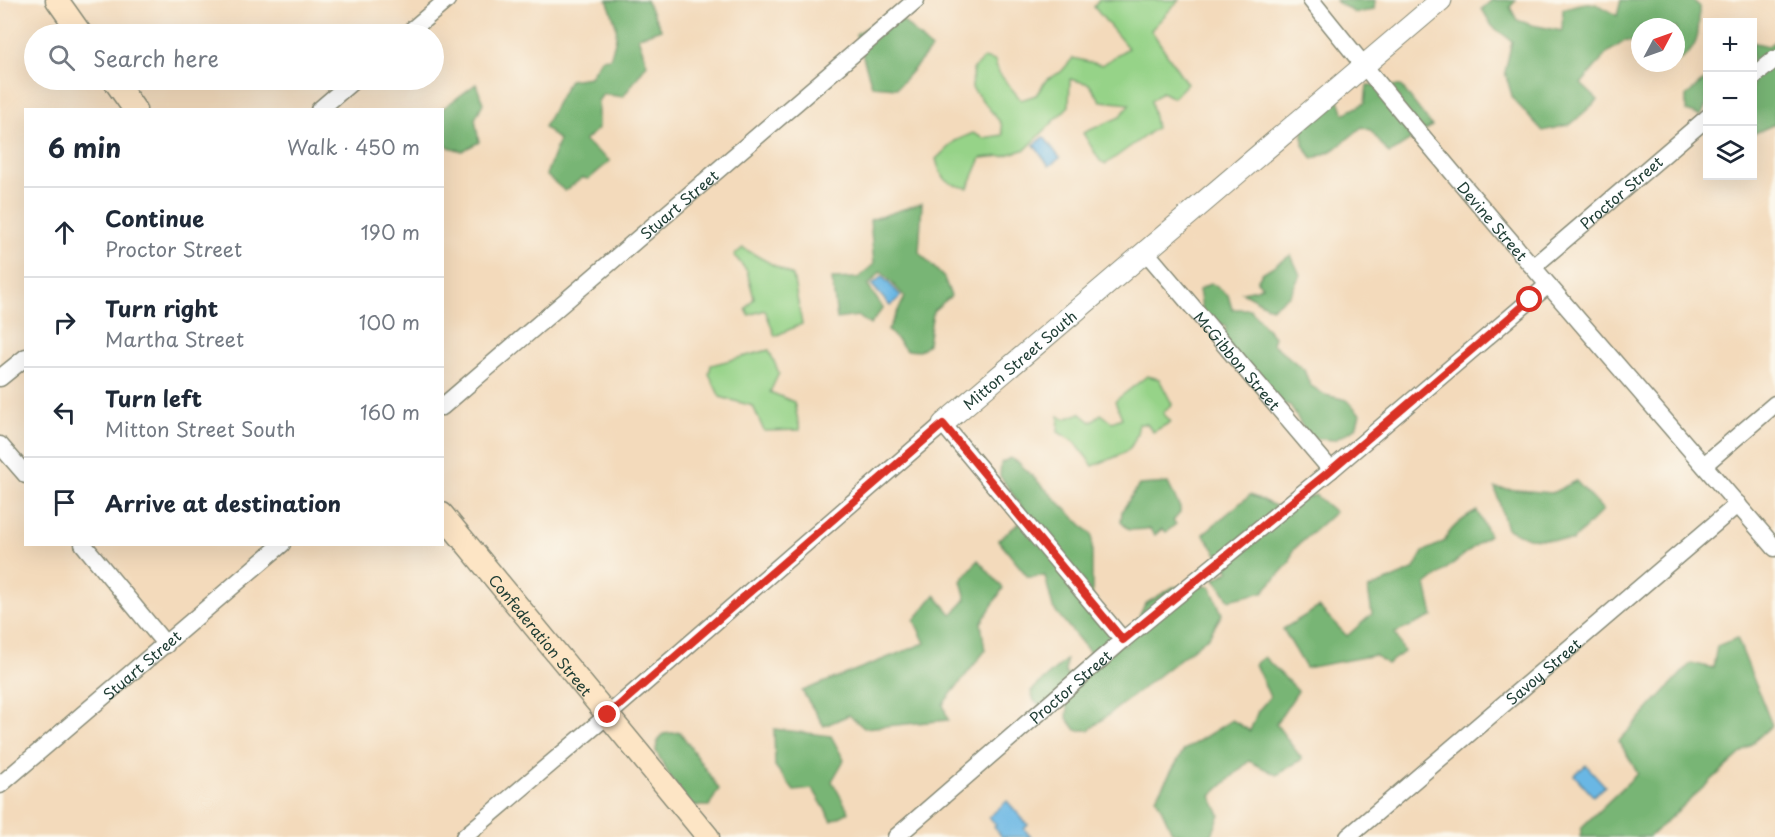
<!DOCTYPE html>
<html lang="en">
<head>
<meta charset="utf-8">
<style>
  body { margin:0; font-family:"Playpen Sans",sans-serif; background:#f2f2f3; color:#1f2937 }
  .controls { position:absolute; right:18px; top:18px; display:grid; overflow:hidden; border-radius:0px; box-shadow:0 6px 24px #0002 }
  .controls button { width:54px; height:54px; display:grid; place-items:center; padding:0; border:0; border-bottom:2px solid #e0e1e3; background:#fff; color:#1f2937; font:30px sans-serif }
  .compass { position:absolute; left:1631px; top:18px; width:54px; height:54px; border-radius:50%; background:#fff; box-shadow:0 6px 24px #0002; rotate:49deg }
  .stop { position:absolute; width:18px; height:18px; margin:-14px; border:4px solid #d93025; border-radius:50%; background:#fff }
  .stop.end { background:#d93025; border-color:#fff; box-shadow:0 2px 6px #0008 }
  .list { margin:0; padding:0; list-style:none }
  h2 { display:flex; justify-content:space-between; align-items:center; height:78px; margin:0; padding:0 24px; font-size:26px }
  h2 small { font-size:20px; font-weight:400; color:#747a83 }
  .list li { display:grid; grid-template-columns:39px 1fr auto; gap:18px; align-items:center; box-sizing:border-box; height:90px; padding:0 24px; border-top:2px solid #e0e1e3 }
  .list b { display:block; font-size:22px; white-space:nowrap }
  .list p { margin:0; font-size:20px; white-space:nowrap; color:#747a83 }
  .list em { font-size:20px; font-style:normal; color:#747a83 }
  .icon { flex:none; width:33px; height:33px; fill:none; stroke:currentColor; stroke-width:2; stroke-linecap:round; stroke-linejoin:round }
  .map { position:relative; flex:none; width:1775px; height:837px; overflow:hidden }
  .search { position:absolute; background:#fff; box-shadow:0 6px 24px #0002; left:24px; top:24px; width:420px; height:66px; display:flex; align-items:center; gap:15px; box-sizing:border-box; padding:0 21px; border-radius:33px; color:#747a83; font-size:22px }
  .panel { position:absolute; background:#fff; box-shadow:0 6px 24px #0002; left:24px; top:108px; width:420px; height:438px; border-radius:0px }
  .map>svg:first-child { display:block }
  .green { fill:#96d388; stroke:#5a885e; stroke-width:1.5 }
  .forest { fill:#78b574; stroke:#4c7954; stroke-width:1.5 }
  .water { fill:#6ab7e4; stroke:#447a8c; stroke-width:1.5 }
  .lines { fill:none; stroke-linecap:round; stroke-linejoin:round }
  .minor-casing { stroke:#898c78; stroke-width:19 }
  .tertiary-casing { stroke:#898c78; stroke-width:23 }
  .secondary-casing { stroke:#898c78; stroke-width:25 }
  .minor { stroke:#fff; stroke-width:16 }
  .tertiary { stroke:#fff; stroke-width:21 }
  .secondary { stroke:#fde5c5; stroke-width:22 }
  .route { stroke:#d93025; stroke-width:8 }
  .labels { text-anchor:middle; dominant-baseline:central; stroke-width:5; stroke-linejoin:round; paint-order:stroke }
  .street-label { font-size:15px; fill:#1f3d34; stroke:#fbf7ec }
</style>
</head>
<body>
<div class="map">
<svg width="1775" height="837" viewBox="0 0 1775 837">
  <rect width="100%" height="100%" fill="#fbf7ec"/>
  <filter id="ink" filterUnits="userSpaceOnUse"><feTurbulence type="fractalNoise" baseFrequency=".0167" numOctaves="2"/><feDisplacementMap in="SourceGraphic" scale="12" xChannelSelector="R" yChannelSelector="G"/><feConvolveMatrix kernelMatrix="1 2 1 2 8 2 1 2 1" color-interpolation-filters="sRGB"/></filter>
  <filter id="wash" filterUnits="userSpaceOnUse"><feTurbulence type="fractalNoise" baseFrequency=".008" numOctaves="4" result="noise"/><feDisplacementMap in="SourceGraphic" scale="24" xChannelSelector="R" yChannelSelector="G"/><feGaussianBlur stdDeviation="1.35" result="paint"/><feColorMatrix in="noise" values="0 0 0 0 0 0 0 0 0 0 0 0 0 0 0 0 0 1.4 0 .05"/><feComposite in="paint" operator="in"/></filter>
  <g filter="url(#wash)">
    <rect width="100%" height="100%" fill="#f3dabb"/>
    <!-- green -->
    <path class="green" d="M1099,0H1179L1151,30L1187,84L1173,98L1162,92L1151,101L1156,128L1106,164L1100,161L1083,133L1120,117L1130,104L1101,101L1089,84L1070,79L1069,106L1026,149L1003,156L981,158L968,188C948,185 941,180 936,159L955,141L973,133L983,138L1003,135L1001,123L972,88L973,69L984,58L995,61L998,72L1021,100L1036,95L1047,79L1061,72L1073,58L1102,65L1128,48L1094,7Z
      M743,248L793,276L802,324L775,336L765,310L749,315L746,309L754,298L747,271L734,255Z
      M769,350L779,373L770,392L794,402L800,430L764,431L753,406L720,397L709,374L711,365Z
      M1147,376L1159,379L1172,404L1163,413L1171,422L1153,432L1147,424H1139C1133,457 1122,453 1093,466L1075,442L1058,432L1059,416L1065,419L1080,413L1091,422L1101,414L1112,422L1122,418L1115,401Z"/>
    <!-- forest -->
    <path class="forest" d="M607,0H646L661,29L638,37L647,64L623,97L603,94L598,101V129L584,141L610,161L589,179L582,178L565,191L546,175L559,140L544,127L569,80L590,77L601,59L610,58C620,31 618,27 607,0Z
      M1336,0H1375L1374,10L1355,13L1337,2Z
      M1492,0H1516L1510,7L1517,20L1532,25L1562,31L1563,9C1588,0 1595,0 1617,16L1621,0H1693L1699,6C1699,30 1701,50 1676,62V27H1640V43L1625,41L1607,53L1581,84L1598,100L1571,124L1543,131L1513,99L1505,72L1512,41L1492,26L1482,9Z
      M893,11L931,49L897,88L872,86L856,34Z
      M1775,41V124L1753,134L1755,127L1752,118V42L1768,46Z
      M1707,78V103L1701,116L1686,111V96Z
      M476,84L483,103L475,119L479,142L462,151L449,147L443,141L442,109Z
      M1367,85L1401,86L1432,126L1389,154L1370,130L1362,127L1335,149L1313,159L1303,145V124L1336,92L1344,114L1365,103Z
      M922,203L919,252L944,278L951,296L933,311L928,344L919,351L906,350L888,330L905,297L881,271L868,286L883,308L870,325L858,316L837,319L832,279L858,278L874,264L870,220Z
      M1291,255L1300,275L1290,295L1271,308L1242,292L1257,289L1262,286L1257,281L1262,273Z
      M1211,283L1228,295L1232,309H1250L1274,337L1272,343L1304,370L1310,385L1325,395L1347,400L1360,414L1356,428L1334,440L1309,438L1290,405L1269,402L1224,348L1226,325L1210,323L1202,308L1199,290Z
      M1010,458L1018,462L1092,535V596L1114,637L1091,654L1053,608L1045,576L1028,577L998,540L1028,516L1000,476L1001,463Z
      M1576,481L1603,510L1572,541L1528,538L1507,529L1495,488L1552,493Z
      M1168,483L1180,508V513L1173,521L1176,524L1166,532L1162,529L1155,535L1150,529L1129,530L1121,522L1122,511L1139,485Z
      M1250,495L1278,507L1315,495L1335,512L1293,550L1290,562L1263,592L1229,600L1215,579L1229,571L1203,534Z
      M1477,511L1489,535L1426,585L1433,616L1395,633L1404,652L1387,664L1375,655L1306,668L1283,629L1319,607L1347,636L1372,614L1368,589L1413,570L1423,552L1445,541C1449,528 1464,518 1477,511Z
      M978,560L1003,588L981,623L985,651L943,704L948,720L864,728L849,715L824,726L802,691L925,643L914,620L935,595L952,615L966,599L961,581Z
      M1210,586L1222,614L1209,636L1089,730H1076L1067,718L1068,707L1065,705L1051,713L1034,701L1031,691L1066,660L1065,673L1073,677L1080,671L1084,662L1115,640L1125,646L1145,604L1173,587Z
      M1737,638L1772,725L1649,837H1580L1582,827L1638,773L1619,741L1691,663L1713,668L1717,646Z
      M1264,657L1298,691L1276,724L1302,759L1277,775L1249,761L1211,796L1220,815L1211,837H1189L1172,832L1156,797L1184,750L1232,720L1250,731L1258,711L1270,697L1255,664Z
      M774,729L831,736L844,760L832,781L849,812L832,821L813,789L794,791L775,766Z
      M680,732L719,789L709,806H682L675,786L656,751L657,743L663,734Z"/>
    <!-- water -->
    <path class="water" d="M1044,137L1060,158L1049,166L1034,145Z
      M882,276L901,296L890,306L872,285Z
      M1586,765L1605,786L1593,796L1574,775Z
      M1007,801L1028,825L1024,829L1031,837H1002L994,827L996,825L989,817Z"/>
  </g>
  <g filter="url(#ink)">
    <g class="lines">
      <!-- minor casing -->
      <g class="minor-casing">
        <g id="minor">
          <path id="s1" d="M1311,0C1460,187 1619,366 1775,548"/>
          <path d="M407,34L447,0"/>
          <path d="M1752,78L1775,59"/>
          <path d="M319,110L354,80"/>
          <path id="s2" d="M1146,252L1331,470"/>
          <path id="s3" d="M1534,266L1708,117"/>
          <path d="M0,378L26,357"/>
          <path id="s4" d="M442,407L916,0"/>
          <path d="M0,445L26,475"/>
          <path d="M1704,465L1775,404"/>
          <path d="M83,544L166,645"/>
          <path id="s5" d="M0,785L282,544"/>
          <path d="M464,837L608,715L943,424L1123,640"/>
          <path id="s6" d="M896,837L1123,640L1331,470L1548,285"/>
          <path id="s7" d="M1348,837L1738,504"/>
        </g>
      </g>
      <!-- tertiary casing -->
      <g class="tertiary-casing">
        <g id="tertiary">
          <path id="s8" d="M943,424L1441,0"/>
        </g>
      </g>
      <!-- secondary casing -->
      <g class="secondary-casing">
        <g id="secondary">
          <path d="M57,0L81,34"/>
          <path d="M114,80L135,110"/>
          <path id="s9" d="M442,514L708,837"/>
        </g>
      </g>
      <!-- minor -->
      <use href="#minor" class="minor"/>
      <!-- tertiary -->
      <use href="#tertiary" class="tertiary"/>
      <!-- secondary -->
      <use href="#secondary" class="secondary"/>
    </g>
  </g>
  <g class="lines" filter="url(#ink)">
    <!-- route -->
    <path class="route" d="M608,715L943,424L1123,640L1331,470L1530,300"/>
  </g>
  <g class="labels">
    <!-- street labels -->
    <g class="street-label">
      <text stroke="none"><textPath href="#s3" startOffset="114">Proctor Street</textPath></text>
      <text stroke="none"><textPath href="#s4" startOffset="312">Stuart Street</textPath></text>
      <text stroke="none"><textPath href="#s1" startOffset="286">Devine Street</textPath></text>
      <text stroke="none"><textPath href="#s8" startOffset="100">Mitton Street South</textPath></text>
      <text stroke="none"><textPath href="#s2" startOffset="142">McGibbon Street</textPath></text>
      <text stroke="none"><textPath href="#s9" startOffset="156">Confederation Street</textPath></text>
      <text stroke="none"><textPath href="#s5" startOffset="186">Stuart Street</textPath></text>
      <text stroke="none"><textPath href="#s7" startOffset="256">Savoy Street</textPath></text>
      <text stroke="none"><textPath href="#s6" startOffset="230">Proctor Street</textPath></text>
    </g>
  </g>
</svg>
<div class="controls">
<button>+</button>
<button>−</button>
<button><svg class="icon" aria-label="layers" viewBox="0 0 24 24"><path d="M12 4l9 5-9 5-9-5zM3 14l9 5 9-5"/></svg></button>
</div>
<svg class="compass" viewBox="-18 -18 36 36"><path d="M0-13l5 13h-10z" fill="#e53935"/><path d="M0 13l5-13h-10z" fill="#747a83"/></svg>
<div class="stop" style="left:1530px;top:300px"></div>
<div class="stop end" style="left:608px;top:715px"></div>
<div class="search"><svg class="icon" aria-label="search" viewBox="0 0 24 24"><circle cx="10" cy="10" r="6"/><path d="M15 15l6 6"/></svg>Search here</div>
<section class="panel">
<h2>6 min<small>Walk · 450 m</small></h2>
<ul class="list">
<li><svg class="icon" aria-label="ahead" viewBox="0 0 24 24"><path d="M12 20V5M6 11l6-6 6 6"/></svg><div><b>Continue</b><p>Proctor Street</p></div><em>190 m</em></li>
<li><svg class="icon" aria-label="right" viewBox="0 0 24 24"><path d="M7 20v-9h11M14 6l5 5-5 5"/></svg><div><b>Turn right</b><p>Martha Street</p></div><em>100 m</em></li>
<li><svg class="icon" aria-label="left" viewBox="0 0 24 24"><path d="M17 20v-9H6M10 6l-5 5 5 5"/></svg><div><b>Turn left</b><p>Mitton Street South</p></div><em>160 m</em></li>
<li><svg class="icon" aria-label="arrive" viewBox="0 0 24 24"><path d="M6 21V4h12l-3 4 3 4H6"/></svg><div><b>Arrive at destination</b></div></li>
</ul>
</section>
</div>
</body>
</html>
